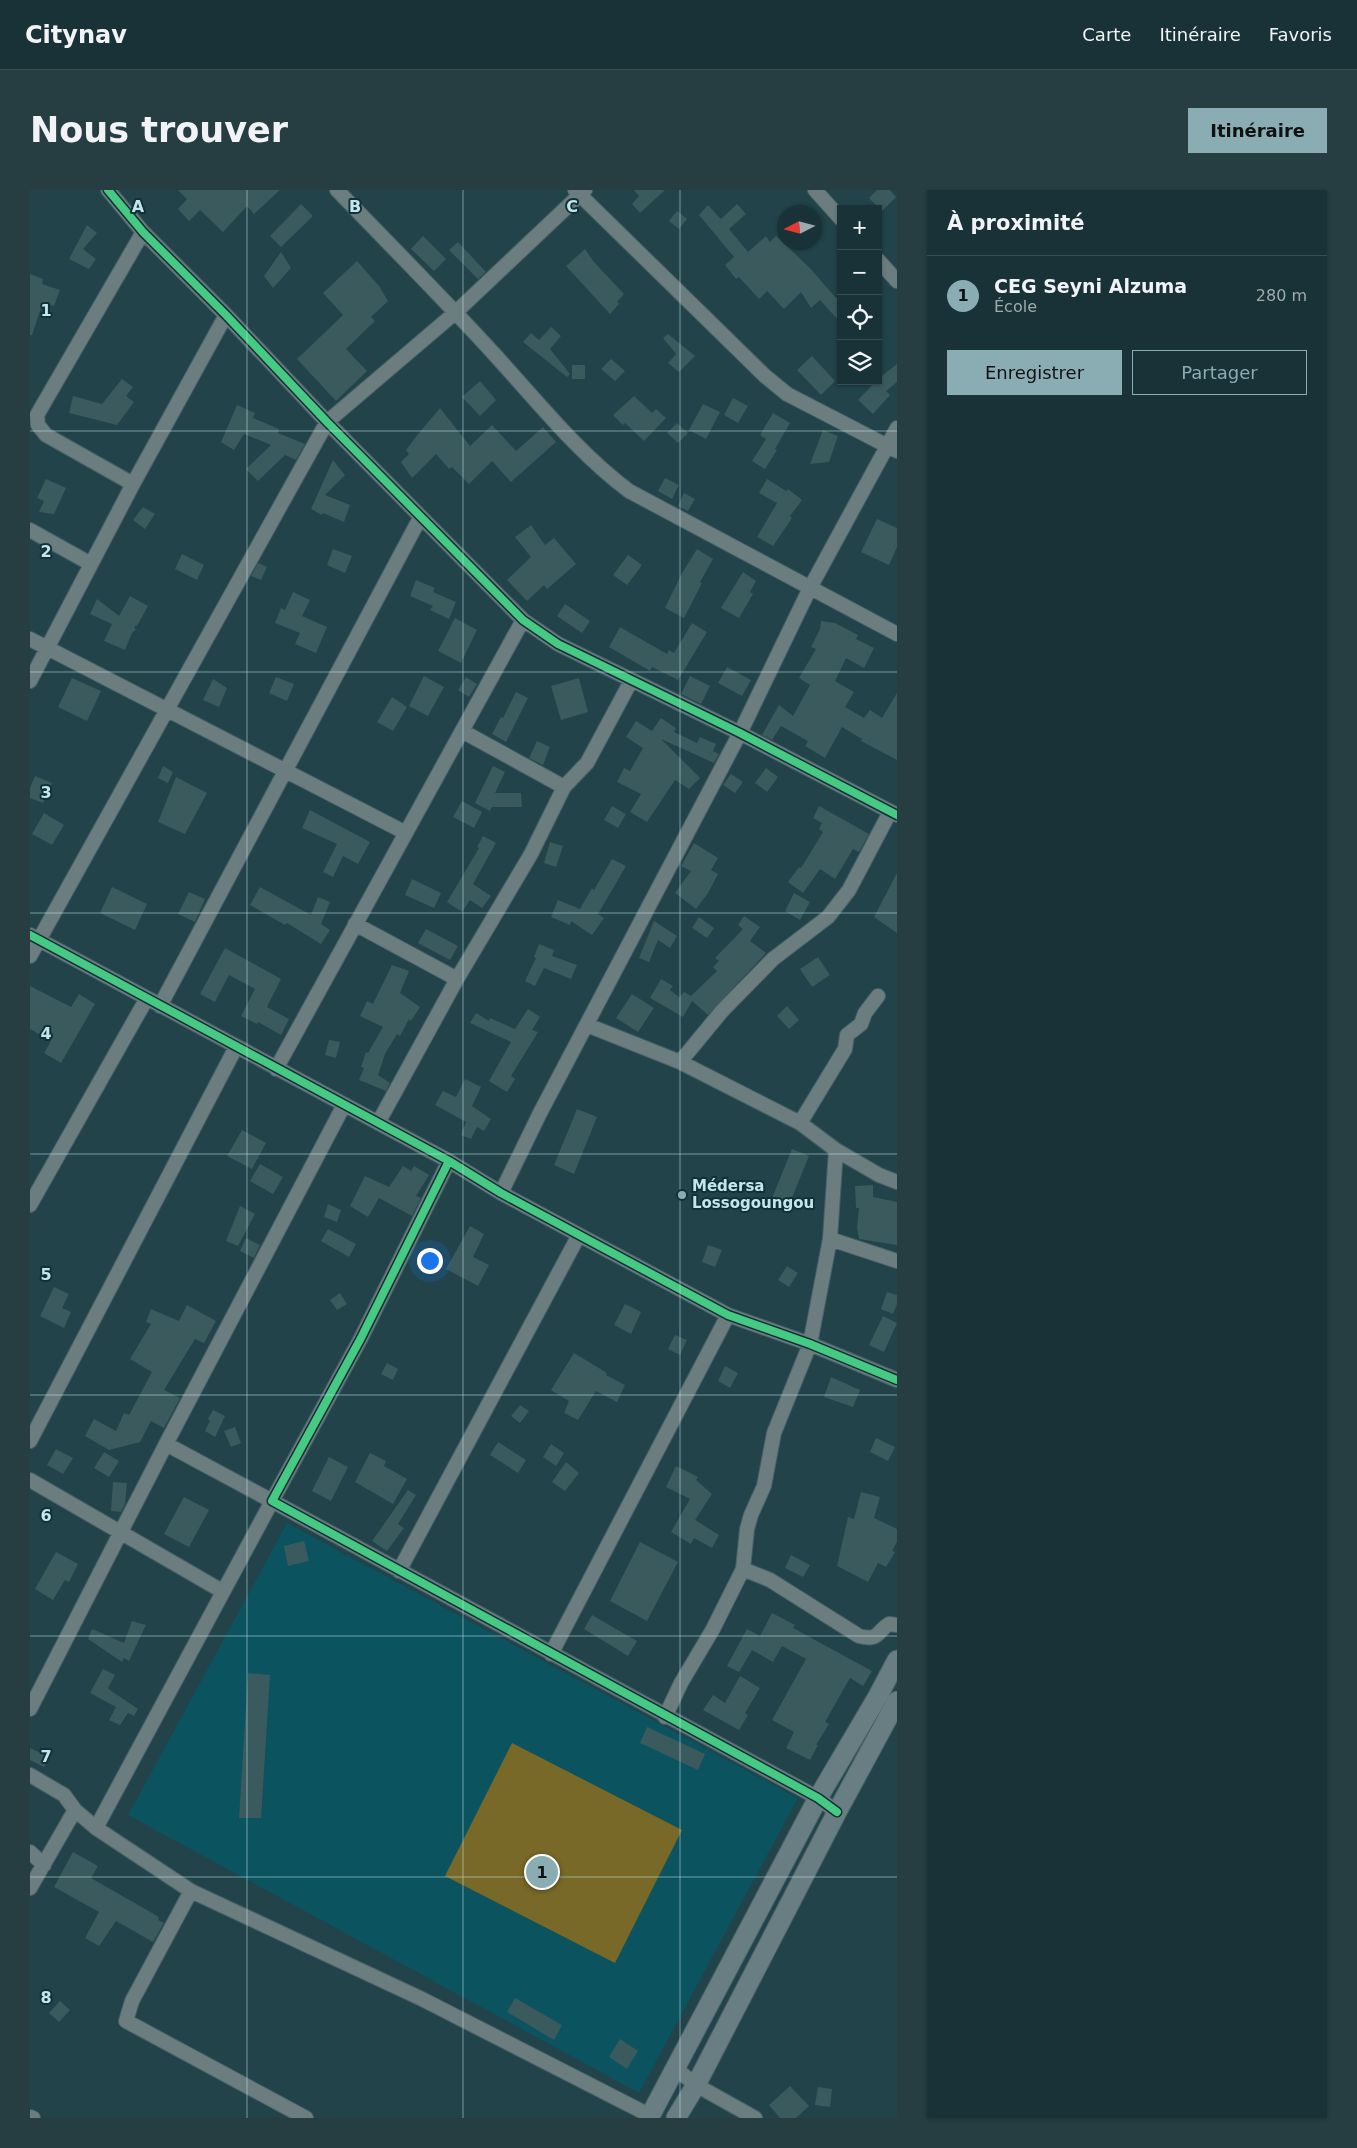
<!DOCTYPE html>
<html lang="fr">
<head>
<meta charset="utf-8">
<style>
  body { margin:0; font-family:"DejaVu Sans",sans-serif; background:#263e42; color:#f1f3f6 }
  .controls { position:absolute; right:15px; top:15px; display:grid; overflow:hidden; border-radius:0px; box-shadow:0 1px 4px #0004 }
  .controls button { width:45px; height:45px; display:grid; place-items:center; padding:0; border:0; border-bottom:1px solid #374d52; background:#193237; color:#f1f3f6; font:25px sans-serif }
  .compass { position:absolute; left:747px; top:15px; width:45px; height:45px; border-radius:50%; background:#193237; box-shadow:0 1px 4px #0004; rotate:264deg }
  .you { position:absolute; left:399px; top:1070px; width:18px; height:18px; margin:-12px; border:4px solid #fff; border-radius:50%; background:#1a73e8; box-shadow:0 0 0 8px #1a73e833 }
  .badge { display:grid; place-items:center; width:32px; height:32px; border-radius:50%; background:#8aadb4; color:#111; font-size:16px; font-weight:700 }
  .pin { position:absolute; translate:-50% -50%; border:2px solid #fff; box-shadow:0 1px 5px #0006 }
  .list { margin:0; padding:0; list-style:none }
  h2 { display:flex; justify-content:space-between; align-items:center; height:65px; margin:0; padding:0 20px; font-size:21px }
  h2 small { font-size:16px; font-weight:400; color:#9faaad }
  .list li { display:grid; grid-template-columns:32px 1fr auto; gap:15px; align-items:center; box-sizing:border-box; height:80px; padding:0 20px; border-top:1px solid #374d52 }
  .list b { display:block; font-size:19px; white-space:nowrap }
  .list p { margin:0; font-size:16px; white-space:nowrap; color:#9faaad }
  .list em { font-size:16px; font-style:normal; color:#9faaad }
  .actions { display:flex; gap:10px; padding:15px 20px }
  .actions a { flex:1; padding:11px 0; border:1px solid #8aadb4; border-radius:0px; text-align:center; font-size:18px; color:#8aadb4 }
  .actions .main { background:#8aadb4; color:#111 }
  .icon { flex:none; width:28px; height:28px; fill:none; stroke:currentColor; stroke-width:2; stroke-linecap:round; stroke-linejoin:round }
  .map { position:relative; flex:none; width:867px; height:1928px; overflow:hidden; border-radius:0px }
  header { display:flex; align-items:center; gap:30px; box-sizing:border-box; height:70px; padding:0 25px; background:#193237; border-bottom:1px solid #374d52 }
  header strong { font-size:24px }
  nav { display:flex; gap:28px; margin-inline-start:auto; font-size:18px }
  .intro { display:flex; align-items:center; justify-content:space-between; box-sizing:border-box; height:120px; padding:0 30px }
  h1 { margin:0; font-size:35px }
  .button { padding:12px 22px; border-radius:0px; background:#8aadb4; color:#111; font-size:18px; font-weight:700 }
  main { display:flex; gap:30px; padding:0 30px }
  aside { flex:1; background:#193237; border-radius:0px; box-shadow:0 1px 4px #0004 }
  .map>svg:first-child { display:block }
  .built { fill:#0b535e }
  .green { fill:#786928 }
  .building { fill:#3b5a5d }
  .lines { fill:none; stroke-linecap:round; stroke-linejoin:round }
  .street-casing { stroke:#446167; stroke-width:16 }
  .secondary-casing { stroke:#446167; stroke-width:21 }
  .street { stroke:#6c7d80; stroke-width:14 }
  .secondary { stroke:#697e83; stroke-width:19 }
  .cycleway-casing { stroke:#123137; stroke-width:11 }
  .cycleway { stroke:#46c982; stroke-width:8 }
  .grid { fill:none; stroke:#c2e6ed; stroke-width:1; stroke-opacity:0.55 }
  .poi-dot { fill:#8aadb4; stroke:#123137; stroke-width:2 }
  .labels { text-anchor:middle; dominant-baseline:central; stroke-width:4; stroke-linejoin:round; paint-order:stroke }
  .poi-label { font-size:15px; font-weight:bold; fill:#c2e6ed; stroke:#123137; text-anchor:start }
  .grid-label { font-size:16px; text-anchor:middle; font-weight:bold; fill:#c2e6ed; stroke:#123137; stroke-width:4; stroke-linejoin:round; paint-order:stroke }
</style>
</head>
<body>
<header>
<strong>Citynav</strong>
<nav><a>Carte</a><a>Itinéraire</a><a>Favoris</a></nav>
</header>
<div class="intro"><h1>Nous trouver</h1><a class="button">Itinéraire</a></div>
<main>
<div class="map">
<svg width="867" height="1928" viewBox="0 0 867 1928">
  <rect width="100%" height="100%" fill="#214349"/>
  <!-- built -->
  <path class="built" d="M257,1333L768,1608L609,1903L98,1625Z"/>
  <!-- green -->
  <path class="green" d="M482,1553L652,1640L585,1773L415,1686Z"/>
  <!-- building -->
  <path class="building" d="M148,0H250L224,24L217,16L193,42L170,20L159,31L148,19L157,9Z
    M604,0H635L610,23L602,14L609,6Z
    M847,0H860L866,7L852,21L839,8Z
    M271,14L283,26L251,57L240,46Z
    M707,14L716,24L699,39L718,62L736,46L740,52L746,46L780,78L806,108L811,103V133L790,110L781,118L771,102L754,119L737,101L729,109L709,87L706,89L695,75L704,67L669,25L678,15L691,29Z
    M647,21L657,29L649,39L639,31Z
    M57,35L67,43L53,59L66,69L59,79L39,69Z
    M393,46L416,69L404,81L381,59Z
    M428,52L456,82L448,89L419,60Z
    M555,59L564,72L594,104L587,112L589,114L580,124L536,76Z
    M251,62L261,78L243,98L234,86Z
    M327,71L349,96L358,111L341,127L345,131L316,159L337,181L306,211L267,169L313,125L293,103Z
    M0,84L13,89L12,94L30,100L24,116L13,112L2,145H0Z
    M521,137L531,146L520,159L540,184L537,187L493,152L501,143L509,150Z
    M638,144L665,166L649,182L638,173L646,164L647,165L633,148Z
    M782,166L805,191L791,205L767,180Z
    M581,169L595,181L585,191L571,179Z
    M867,174V192L856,201L860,205L843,224L828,210L846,191H848V189Z
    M542,175H555V189H542Z
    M92,189L103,197L96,206L104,212L87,235L39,223L43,206L72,214Z
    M450,191L466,210L450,226L432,207Z
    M604,206L622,223L626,219L636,228L614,251L595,233L593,235L583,225Z
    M703,208L718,216L708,233L694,225Z
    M673,214L690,222L676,249L659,240Z
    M207,215L225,223L223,228L249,239L248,243L275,254L266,270L255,265L228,291L216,279L241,255L214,244L204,260L191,252Z
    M410,218L440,256L462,235L486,261L513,237L526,252L481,292L462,271L439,294L422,277L419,279L406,264L382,288L371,272L379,264L376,260L385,248Z
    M743,223L760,233L745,259L747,260L735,279L722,271L736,249L730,245Z
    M647,233L658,243L648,253L637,243Z
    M793,240L808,246L799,272L780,274Z
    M303,270L315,285L295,305L320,315L314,332L293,323L292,325L281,319Z
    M635,288L649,295L642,309L628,301Z
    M16,289L36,298L24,324L9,322L14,311L7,308Z
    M737,289L756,301L758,299L772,310L760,326L762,328L743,356L727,347L747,313L729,303Z
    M654,303L665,309L658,321L648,316Z
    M113,317L125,324L115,339L103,330Z
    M847,329L867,338V357L859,375L831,362Z
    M501,335L515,355L524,348L546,374L517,399L514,395L497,411L477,390L501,367L485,347Z
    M303,359L322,366L315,383L297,375Z
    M667,359L683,369L670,392L672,393L654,428L635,418L652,383Z
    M152,364L174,375L167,390L145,379Z
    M598,365L612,375L597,395L583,385Z
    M228,373L237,377L231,390L221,386Z
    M713,382L726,391L720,402L723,404L709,428L691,418Z
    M386,390L405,398L403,402L426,412L419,429L400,420L403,416L380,406Z
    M263,402L280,410L272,426L297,437L286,463L265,454L270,443L245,433L251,418L255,420Z
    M100,406L118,416L107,436L106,435L104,438L106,439L102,443L95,460L74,451L82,434L60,424L67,409L89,426Z
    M535,414L560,431L552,443L527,426Z
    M425,428L447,440L431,473L408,461Z
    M791,431L805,433L828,445L826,449L844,458L834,478L816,468L805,491L824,502L815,517L834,528L840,520L852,528L867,503V570L831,551L832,549L812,537L795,568L775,556L778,551L751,536L742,550L732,545L749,515L763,526L780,495L769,488L786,459L781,457L790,439Z
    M662,433L677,442L648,490L622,477L620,481L579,457L590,437L637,464L639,460L644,463Z
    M697,477L721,490L712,506L688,493Z
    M394,486L414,497L398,526L379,516Z
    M660,486L680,496L671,514L651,504Z
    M246,487L264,494L257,511L239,503Z
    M436,487L447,494L439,507L428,500Z
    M42,488L71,501L57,531L28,517Z
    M549,488L558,522L531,530L521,496Z
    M183,489L197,498L189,517L173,510Z
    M486,502L498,508L476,552L462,544L471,527L473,528Z
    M362,507L377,517L363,541L347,532Z
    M631,528L646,538L644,542L667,553L670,547L686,554L683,561L689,564L684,573L631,549L670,588L659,599L645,590L617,632L600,622L611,604L587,592L594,578L600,581L613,558L596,547L606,531L622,541Z
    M507,551L520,557L513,575L499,568Z
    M133,576L143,582L138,593L128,588Z
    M463,576L475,582L465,603H491L492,617H462L460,621L445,613Z
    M736,578L748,587L737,602L725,593Z
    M701,584L713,592L705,603L693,595Z
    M5,586L22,593L13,613L0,608V598Z
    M146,587L177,603L155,644L128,632Z
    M432,611L452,622L444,638L423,627Z
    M582,616L596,624L588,638L574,630Z
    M789,616L839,644L829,662L823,659L805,689L790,679L773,703L758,692L769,677L771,678L793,642L789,639L792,633L783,628Z
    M280,620L340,652L328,674L313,666L303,687L293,682L307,654L272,638Z
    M14,623L34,635L22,655L2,644Z
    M453,646L466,653L443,694L461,706L452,718L440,710L432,722L417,712L449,658L447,657Z
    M520,652L533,656L526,677L514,673Z
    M664,653L688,668L681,680L688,684L678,703L666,719L645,703L661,681L651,676Z
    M582,669L596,676L568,724L574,728L562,745L541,731L540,735L521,727L528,710L550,719L562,698L564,700Z
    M867,683V743L844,727Z
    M382,689L411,703L404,718L375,705Z
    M82,697L117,714L105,740L70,723Z
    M230,697L281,725L288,707L300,712L291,734L300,740L291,754L257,733L255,735L220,715Z
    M159,702L175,709L165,732L148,724Z
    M764,703L780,712L770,730L755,721Z
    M714,726L730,737L720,751L736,763L678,825L662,811L653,827L620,808L631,789L643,796L640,800L649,807L654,802L661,806L687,781L683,777L689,771L685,768L713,739L708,735Z
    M669,727L684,738L677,748L662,738Z
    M624,731L647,746L640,758L628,750L619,772L609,768Z
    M396,739L428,756L420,770L388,753Z
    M509,754L524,760L522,766L547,775L541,789L514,778L505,796L495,791L506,768L504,767Z
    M195,758L251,789L237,817L259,829L251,845L228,832L227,834L211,826L225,799L199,785L185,812L170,804Z
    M788,767L800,785L782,797L770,779Z
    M362,775L379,781L370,803L390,817L381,831L379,829L370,846L367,844L355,864L348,885L360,893L356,901L329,890L334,878L331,877L336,862L338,863L353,837L330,826L337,811L343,814Z
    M0,796L41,817L49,804L65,814L31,873L14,863L21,851L0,839Z
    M602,804L624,818L608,842L586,828Z
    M757,816L769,830L759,839L747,826Z
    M498,819L510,827L502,840L508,842L481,886L485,889L477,902L459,891L481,852L440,833L446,823L459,831L460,828L485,839Z
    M299,850L310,852L306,868L295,865Z
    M435,889L451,897L442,916L461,929L454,941L447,937L441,949L431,945L436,932L405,915L413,901L426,907Z
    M547,919L567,927L544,984L524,975Z
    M212,940L236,953L222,979L197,966Z
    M762,959L779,966L757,1020L740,1013Z
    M230,974L253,987L243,1004L220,991Z
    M373,976L381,981L384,976L399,985L386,1006L391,1008L382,1026L349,1008L338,1027L320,1016L335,986L359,997Z
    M843,995V1007L867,1012V1055L829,1049L827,1037L829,1018H826L825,996Z
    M298,1014L311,1020L307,1032L294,1027Z
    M210,1016L225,1024L208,1056L196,1051Z
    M440,1036L454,1044L443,1067L459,1075L448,1096L416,1079Z
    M298,1039L326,1054L319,1067L291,1051Z
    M216,1048L230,1055L224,1068L210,1061Z
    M678,1055L692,1060L685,1077L672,1072Z
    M757,1076L768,1083L759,1097L748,1090Z
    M24,1097L39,1104L32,1118L41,1122L34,1138L10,1126Z
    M857,1102L867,1105V1114L863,1124L851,1119Z
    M310,1103L317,1114L307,1120L300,1110Z
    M595,1114L611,1122L601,1144L584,1135Z
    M157,1115L186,1131L174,1153L165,1149L134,1200L150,1208L134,1238L121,1231L110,1252L79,1260L55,1246L64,1229L86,1241L94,1223L99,1225L122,1182L100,1169L121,1134L116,1132L121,1119L149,1131Z
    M853,1126L867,1133L854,1162L839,1155Z
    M645,1145L657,1150L650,1165L638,1159Z
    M544,1163L577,1183L576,1185L595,1195L587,1212L566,1201L548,1230L534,1223L539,1211L521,1200Z
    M357,1173L368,1179L363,1190L351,1184Z
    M695,1176L708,1183L700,1198L688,1191Z
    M801,1187L830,1200L823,1217L794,1207Z
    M490,1215L499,1221L490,1233L481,1226Z
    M183,1220L195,1226L185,1247L175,1241L180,1231L178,1229Z
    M205,1237L211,1253L201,1257L194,1241Z
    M846,1248L865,1257L858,1271L840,1262Z
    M468,1252L496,1270L488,1283L460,1265Z
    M521,1254L534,1263L526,1276L513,1267Z
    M26,1259L43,1268L33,1284L17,1275Z
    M74,1262L89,1271L79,1287L64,1278Z
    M340,1263L356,1271L354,1276L377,1289L363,1314L325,1292Z
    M299,1267L318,1277L301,1311L282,1301Z
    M536,1272L549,1283L535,1301L522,1292Z
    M646,1276L668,1287L666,1290L682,1304L665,1330L689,1345L682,1358L664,1348L661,1354L641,1342L660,1309L636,1297Z
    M83,1292L97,1293L95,1314L91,1322L81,1321Z
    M378,1300L386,1305L368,1334L374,1338L357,1361L342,1351Z
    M831,1302L850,1307L844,1328L867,1339V1352L862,1361L865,1362L856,1377L848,1373L838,1392L807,1376L818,1327L824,1329Z
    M154,1307L179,1320L159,1357L134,1344Z
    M274,1351L279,1371L258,1376L254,1356Z
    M610,1352L648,1372L617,1431L580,1411Z
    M26,1362L48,1374L39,1392L35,1390L23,1410L5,1399Z
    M761,1365L780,1375L773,1387L755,1378Z
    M742,1423L765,1435L763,1438L842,1481L833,1496L820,1488L795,1532L799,1534L786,1555H788L780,1570L756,1558L764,1542L742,1530L776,1469L752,1456L743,1472L722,1460L709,1482L697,1476L717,1439L730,1446Z
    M562,1425L607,1451L598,1466L554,1439Z
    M102,1431L116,1435L99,1471L94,1468L92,1472L58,1449L62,1439L94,1453Z
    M73,1479L85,1485L78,1498L80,1500L108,1519L104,1526L98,1523L90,1535L79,1530L86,1517L60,1503Z
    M218,1483L240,1485L231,1628H209Z
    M710,1486L730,1498L715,1523L718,1525L709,1540L673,1520L683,1505L695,1513Z
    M617,1537L675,1564L668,1580L610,1553Z
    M0,1558L19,1567L14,1577L0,1570Z
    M43,1662L68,1676L61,1688L129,1727L128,1730L134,1733L123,1752L86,1731L69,1756L55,1748L69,1722L24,1697Z
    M485,1808L532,1835L524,1850L477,1822Z
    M30,1811L40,1820L29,1832L19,1823Z
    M590,1849L608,1861L597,1879L579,1867Z
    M760,1896L779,1916L766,1928H750L739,1915Z
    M788,1897L802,1899L800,1917L785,1915Z"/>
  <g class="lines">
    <!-- street casing -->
    <g class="street-casing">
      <path id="street" d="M78,0L113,42L196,125L297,232L493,430L528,454L710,543L867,625
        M307,0C360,55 414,109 465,165C508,212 548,263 599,301L867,444
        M545,0L735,186L757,204L867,261
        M785,0L811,29
        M848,70L867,91
        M103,294L16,245L8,235L7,225L113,42
        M0,340L61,374
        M0,449L376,643
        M0,491L103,294L196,125
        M432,541L534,597
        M325,734L427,789
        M0,745L419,971L471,1003L698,1125L780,1154L867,1190
        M0,766L297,232L426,122L555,0
        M130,816L390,328
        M557,835L650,872L770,933L806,960L849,985L867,992
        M650,872L692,821L743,769L798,727L819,700L860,622
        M246,879L493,430
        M348,933L427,789L501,664L534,597L557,573L601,491
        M770,933L815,859L817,845L831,834L835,823L848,806
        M419,971L331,1148L242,1311L788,1608L807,1622
        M471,1003L510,923L710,543L780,398L867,238
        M0,1015L117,808
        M800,1049L867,1071
        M0,1251L206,857
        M0,1290L192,1401
        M713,1379L717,1339L721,1325L734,1296L744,1243L780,1154L800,1049L806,960
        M369,1381L549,1045
        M521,1464L698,1125
        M0,1519L136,1254L314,915
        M635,1527L651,1493L683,1439L713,1379L740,1390L829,1446C850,1451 846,1442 859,1434L867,1435
        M0,1585L34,1605L45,1620L66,1638L161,1701L392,1809L621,1926
        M66,1638L242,1311L136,1254
        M0,1662L14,1675
        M0,1698L45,1620
        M161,1701L102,1811L96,1831L276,1928
        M646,1879L666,1895L725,1928
        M0,1927L3,1928"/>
    </g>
    <!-- secondary casing -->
    <g class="secondary-casing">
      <path id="secondary" d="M619,1928L788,1608L848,1506L867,1470
        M646,1928L666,1895L807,1622L867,1511"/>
    </g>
    <!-- street -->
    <use href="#street" class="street"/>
    <!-- secondary -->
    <use href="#secondary" class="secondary"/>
    <!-- cycleway casing -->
    <g class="cycleway-casing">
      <path id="cycleway" d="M78,0L113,42L196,125L297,232L493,430L528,454L710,543L867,625
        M0,745L419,971L471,1003L698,1125L780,1154L867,1190
        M419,971L331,1148L242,1311L788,1608L807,1622"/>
    </g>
    <!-- cycleway -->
    <use href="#cycleway" class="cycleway"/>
  </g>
  <!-- grid -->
  <path class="grid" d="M217,0V1928M433,0V1928M650,0V1928M0,241H867M0,482H867M0,723H867M0,964H867M0,1205H867M0,1446H867M0,1687H867"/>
  <!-- markers -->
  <circle class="poi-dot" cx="652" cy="1005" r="5"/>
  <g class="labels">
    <!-- poi labels -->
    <g class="poi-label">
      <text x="662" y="996">Médersa<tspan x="662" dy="17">Lossogoungou</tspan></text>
    </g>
  </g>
  <g class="grid-label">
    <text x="108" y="22">A</text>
    <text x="325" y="22">B</text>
    <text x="542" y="22">C</text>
    <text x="16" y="126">1</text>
    <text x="16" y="367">2</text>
    <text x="16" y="608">3</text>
    <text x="16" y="849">4</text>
    <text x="16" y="1090">5</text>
    <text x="16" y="1331">6</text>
    <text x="16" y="1572">7</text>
    <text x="16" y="1813">8</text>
  </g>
</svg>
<div class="controls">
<button>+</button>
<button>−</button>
<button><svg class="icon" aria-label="locate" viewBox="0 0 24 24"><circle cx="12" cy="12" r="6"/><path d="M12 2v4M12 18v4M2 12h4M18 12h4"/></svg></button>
<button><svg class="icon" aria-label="layers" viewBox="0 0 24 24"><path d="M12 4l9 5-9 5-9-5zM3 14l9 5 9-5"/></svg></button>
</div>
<svg class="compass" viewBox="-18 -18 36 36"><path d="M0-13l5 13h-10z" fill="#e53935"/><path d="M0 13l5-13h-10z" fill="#9faaad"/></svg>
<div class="you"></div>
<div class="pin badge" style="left:512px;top:1682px">1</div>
</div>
<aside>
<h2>À proximité<small></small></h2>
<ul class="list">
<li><span class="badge">1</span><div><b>CEG Seyni Alzuma</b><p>École</p></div><em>280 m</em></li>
</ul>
<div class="actions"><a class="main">Enregistrer</a><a>Partager</a></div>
</aside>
</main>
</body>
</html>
